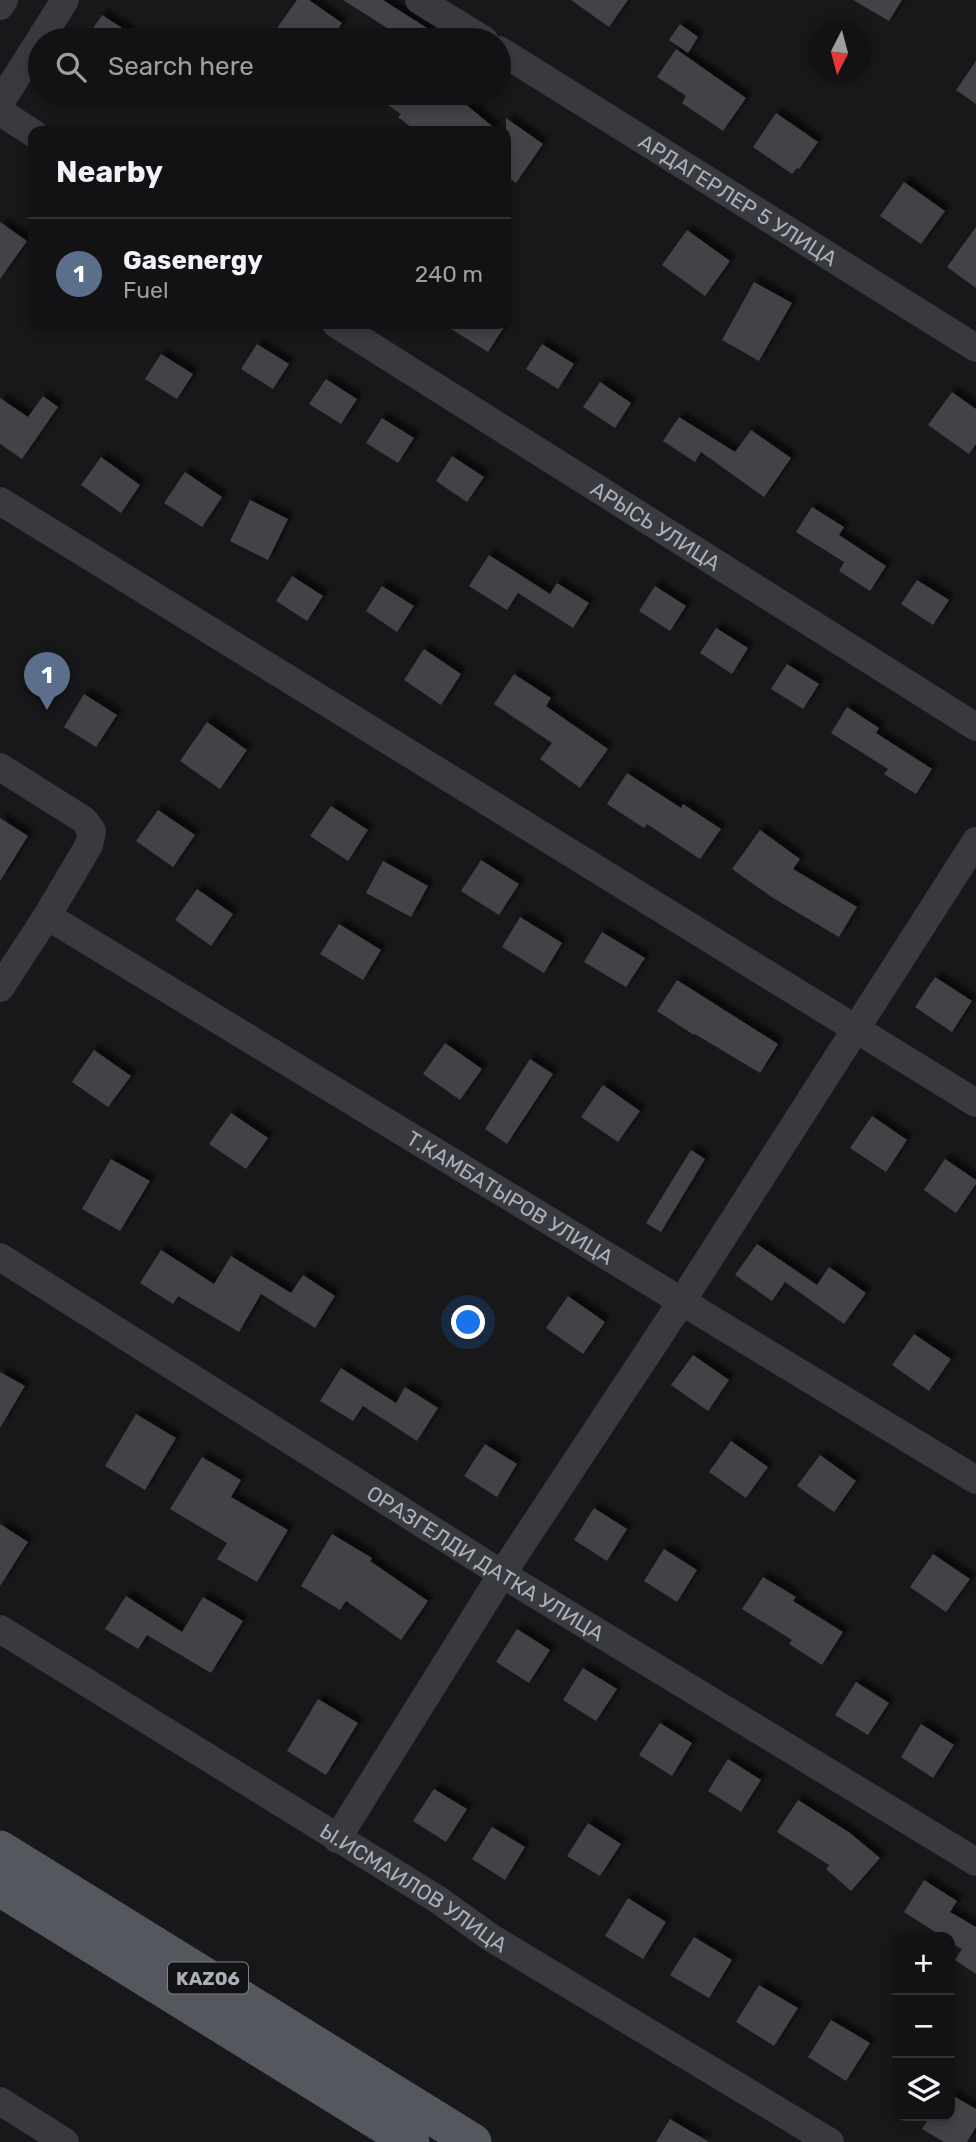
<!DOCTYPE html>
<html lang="en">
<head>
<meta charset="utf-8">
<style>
  body { margin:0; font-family:Rubik,sans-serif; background:#1f2022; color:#f1f3f6 }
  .controls { position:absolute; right:21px; bottom:21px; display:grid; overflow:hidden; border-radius:14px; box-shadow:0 4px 10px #0003 }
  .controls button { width:63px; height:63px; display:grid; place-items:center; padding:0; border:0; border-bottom:2px solid #313234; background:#121214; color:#f1f3f6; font:35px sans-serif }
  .compass { position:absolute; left:808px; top:21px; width:63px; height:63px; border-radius:50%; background:#121214; box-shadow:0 4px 10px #0003; rotate:186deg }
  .you { position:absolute; left:469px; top:1323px; width:24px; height:24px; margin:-18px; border:5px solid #fff; border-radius:50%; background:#1a73e8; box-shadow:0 0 0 10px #1a73e833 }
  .badge { display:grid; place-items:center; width:46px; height:46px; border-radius:50%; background:#eab640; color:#fff; font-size:23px; font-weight:700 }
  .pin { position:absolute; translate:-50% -58px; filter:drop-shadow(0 2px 4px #0008) }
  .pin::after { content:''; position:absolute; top:37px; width:24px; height:21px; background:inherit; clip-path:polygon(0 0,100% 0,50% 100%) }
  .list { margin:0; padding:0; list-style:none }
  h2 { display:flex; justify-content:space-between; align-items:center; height:91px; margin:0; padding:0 28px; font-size:30px }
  h2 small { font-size:23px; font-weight:400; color:#9c9ea0 }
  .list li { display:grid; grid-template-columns:46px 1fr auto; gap:21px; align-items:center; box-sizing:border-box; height:112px; padding:0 28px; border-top:2px solid #313234 }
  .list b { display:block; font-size:26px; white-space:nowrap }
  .list p { margin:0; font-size:23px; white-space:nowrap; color:#9c9ea0 }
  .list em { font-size:23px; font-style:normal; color:#9c9ea0 }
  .icon { flex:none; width:38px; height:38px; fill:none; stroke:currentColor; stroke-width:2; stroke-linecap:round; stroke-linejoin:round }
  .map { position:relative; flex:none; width:976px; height:2142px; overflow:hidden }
  .search { position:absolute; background:#121214; box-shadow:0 4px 10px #0003; left:28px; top:28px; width:483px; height:77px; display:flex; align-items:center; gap:18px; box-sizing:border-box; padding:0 24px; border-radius:38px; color:#9c9ea0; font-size:26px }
  .panel { position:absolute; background:#121214; box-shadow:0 4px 10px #0003; left:28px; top:126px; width:483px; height:203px; border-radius:14px }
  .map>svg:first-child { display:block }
  .building { fill:#424347; filter:url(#shadow) }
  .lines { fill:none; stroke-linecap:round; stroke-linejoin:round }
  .minor { stroke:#393a3f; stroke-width:28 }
  .major { stroke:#55575e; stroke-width:37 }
  .labels { text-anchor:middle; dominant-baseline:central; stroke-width:5; stroke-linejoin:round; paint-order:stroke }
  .shield { fill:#131315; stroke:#7d8088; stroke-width:2 }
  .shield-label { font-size:19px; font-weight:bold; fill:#abafb9 }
  .street-label { font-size:21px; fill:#abafb9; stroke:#131315 }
</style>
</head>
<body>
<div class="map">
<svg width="976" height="2142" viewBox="0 0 976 2142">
  <defs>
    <filter id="shadow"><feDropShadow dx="5.5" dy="-5.5" stdDeviation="2" flood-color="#0009"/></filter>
  </defs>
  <rect width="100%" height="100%" fill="#18181a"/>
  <!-- building -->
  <path class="building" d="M297,0H309L342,23L330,40H295L277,28Z
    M343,0H383L430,30L423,40H406Z
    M571,0H628L609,27Z
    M853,0H902L889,21Z
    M102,15L141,40H85Z
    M680,24L698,37L688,53L669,40Z
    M676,49L746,98L723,131L682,103L686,96L657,77Z
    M976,61V104L956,90Z
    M370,93H452L498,131H416L398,117L401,114Z
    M776,113L818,142L799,169L797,168L792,174L753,147Z
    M506,118L543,144L516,183L506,176Z
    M904,182L945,211L921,244L880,216Z
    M0,222L27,241L0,279Z
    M976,227V288L947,267Z
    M687,230L730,261L705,296L662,265Z
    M754,282L792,303L759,361L722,340Z
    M443,324H506L488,352Z
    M257,344L289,364L273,389L241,369Z
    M542,344L574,364L558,389L526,369Z
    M161,354L193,374L177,399L145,379Z
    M326,379L357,399L341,424L309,404Z
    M600,382L631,403L615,428L583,407Z
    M952,392L976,409V444L969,454L928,425Z
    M43,396L58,407L22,459L0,444V398L28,417Z
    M679,417L735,452L751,430L791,458L764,497L701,452L695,462L663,441Z
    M382,418L414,438L398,463L366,443Z
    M452,456L484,477L467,502L436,481Z
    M101,457L140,485L121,513L81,485Z
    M185,472L222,497L202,527L164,503Z
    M250,500L288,519L268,560L230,541Z
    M812,507L844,527L839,535L886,566L870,591L839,571L844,562L796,532Z
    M489,555L550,594L557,583L589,603L573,628L518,593L507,610L469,586Z
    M292,576L323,596L307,621L276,601Z
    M917,580L949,600L933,625L901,604Z
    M382,586L414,606L397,632L366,611Z
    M655,586L686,606L670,631L639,611Z
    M716,628L748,648L732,674L700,653Z
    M424,649L461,674L441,705L404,680Z
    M787,664L819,684L803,709L771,689Z
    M514,674L551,698L546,706L608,749L580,788L540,759L552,743L494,704Z
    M84,694L117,715L96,747L64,727Z
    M847,707L879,728L876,733L932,769L916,794L884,774L888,769L831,733Z
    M207,722L247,750L220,789L180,761Z
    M627,773L681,808L683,804L721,829L700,859L647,824L644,828L607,804Z
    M331,806L368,830L348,861L310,836Z
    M158,810L195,835L173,867L136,841Z
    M0,818L28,836L0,881Z
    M760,830L800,859L793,869L857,907L839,937L773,898L732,869Z
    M481,860L519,884L499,915L461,891Z
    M383,861L428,886L411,917L366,893Z
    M197,889L233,914L211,946L175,920Z
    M520,917L562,943L544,973L502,947Z
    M339,924L381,950L363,980L320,954Z
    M602,932L645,958L626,987L584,962Z
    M935,977L972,1001L952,1032L915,1007Z
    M677,980L778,1044L760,1073L695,1034L694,1035L657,1011Z
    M445,1043L482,1069L460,1100L423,1074Z
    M94,1050L131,1076L108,1107L72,1082Z
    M530,1059L553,1074L507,1144L485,1129Z
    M603,1085L640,1111L618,1142L581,1117Z
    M231,1113L268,1138L246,1169L209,1144Z
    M872,1116L907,1140L886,1172L850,1148Z
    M691,1150L705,1159L661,1232L646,1223Z
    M111,1159L150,1181L120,1231L82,1209Z
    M945,1159L976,1180V1184L956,1213L924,1190Z
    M757,1244L817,1285L829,1267L866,1293L844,1324L785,1282L772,1301L735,1275Z
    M161,1250L214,1284L231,1256L291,1293L303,1275L335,1296L315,1328L261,1294L239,1332L178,1296L173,1304L140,1283Z
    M568,1296L605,1322L583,1354L546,1328Z
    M914,1334L951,1359L929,1391L892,1365Z
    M693,1355L729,1380L708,1411L671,1385Z
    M341,1368L396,1403L405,1387L438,1408L417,1441L363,1406L353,1421L320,1401Z
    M0,1372L25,1386L0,1428Z
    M136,1414L176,1438L145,1490L105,1466Z
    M731,1441L768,1467L746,1498L709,1472Z
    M485,1444L517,1464L497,1497L464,1476Z
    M820,1455L856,1481L834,1512L797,1486Z
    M202,1457L241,1480L231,1497L288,1530L257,1582L217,1559L227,1543L170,1509Z
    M594,1508L627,1529L607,1561L574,1540Z
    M0,1524L28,1542L0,1586Z
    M332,1534L372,1558L370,1561L428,1601L401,1640L346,1601L340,1610L301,1586Z
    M664,1549L697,1570L677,1602L644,1581Z
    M933,1554L970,1579L946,1612L910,1587Z
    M763,1577L796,1597L793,1601L843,1632L822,1665L789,1644L792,1640L742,1609Z
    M126,1596L182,1632L203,1597L243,1621L211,1673L147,1635L138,1649L105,1629Z
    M517,1629L550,1650L529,1683L496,1662Z
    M583,1668L617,1689L596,1721L563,1700Z
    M856,1682L889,1703L868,1735L835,1715Z
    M318,1699L358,1723L326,1775L287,1751Z
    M660,1723L692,1743L672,1776L639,1755Z
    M921,1724L954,1745L933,1778L901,1757Z
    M728,1759L761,1780L741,1812L708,1791Z
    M434,1789L467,1809L446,1842L413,1821Z
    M798,1800L850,1833L880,1858L851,1891L826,1869L829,1865L777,1832Z
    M588,1823L621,1844L600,1876L567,1856Z
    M492,1827L525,1847L505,1880L472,1859Z
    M924,1880L957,1901L950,1912L976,1927V1974L955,1960L962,1949L950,1942V1937H943L904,1912Z
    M628,1898L666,1922L643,1959L605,1936Z
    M694,1937L732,1960L709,1998L670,1975Z
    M759,1985L798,2008L774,2046L736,2022Z
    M831,2020L870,2043L846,2081L808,2057Z
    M950,2094L976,2109V2127L967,2142H944L922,2129L930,2116H950Z
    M670,2119L709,2142H656Z"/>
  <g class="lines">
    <!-- minor -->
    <g class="minor">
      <path d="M419,0L484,40"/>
      <path d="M0,6L4,0"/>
      <path id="s1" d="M499,50L976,348"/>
      <path d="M0,103L65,0"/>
      <path d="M0,112L33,133"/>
      <path id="s2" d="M336,324L976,727"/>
      <path d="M0,501L976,1103"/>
      <path d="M0,767L84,820L92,831L89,845L47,916L0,988"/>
      <path id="s3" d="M47,916L976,1480"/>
      <path id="s4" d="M0,1257L502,1574L976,1862"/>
      <path id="s5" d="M0,1629L437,1899L490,1937L830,2142"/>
      <path d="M337,1839L502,1574L682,1301L976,841"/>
      <path d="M0,2101L65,2142"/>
    </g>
    <!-- major -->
    <path class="major" d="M0,1849L473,2142
      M0,1888L411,2142"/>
  </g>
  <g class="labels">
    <!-- shield labels -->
    <rect class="shield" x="168" y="1962.5" width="80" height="31" rx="5"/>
    <g class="shield-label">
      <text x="208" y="1978">KАZ06</text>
    </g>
    <!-- street labels -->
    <g class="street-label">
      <text stroke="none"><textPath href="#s1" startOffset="282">АРДАГЕРЛЕР 5 УЛИЦА</textPath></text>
      <text stroke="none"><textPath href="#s2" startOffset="378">АРЫСЬ УЛИЦА</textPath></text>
      <text stroke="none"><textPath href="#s3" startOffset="542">Т.КАМБАТЫРОВ УЛИЦА</textPath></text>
      <text stroke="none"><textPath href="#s4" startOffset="574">ОРАЗГЕЛДИ ДАТКА УЛИЦА</textPath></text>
      <text stroke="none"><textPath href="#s5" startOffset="488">Ы.ИСМАИЛОВ УЛИЦА</textPath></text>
    </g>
  </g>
</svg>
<div class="controls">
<button>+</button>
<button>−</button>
<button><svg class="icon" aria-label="layers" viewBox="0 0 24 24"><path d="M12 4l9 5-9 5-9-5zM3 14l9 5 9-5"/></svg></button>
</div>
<svg class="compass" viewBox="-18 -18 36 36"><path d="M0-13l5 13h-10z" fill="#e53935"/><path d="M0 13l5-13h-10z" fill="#9c9ea0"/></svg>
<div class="you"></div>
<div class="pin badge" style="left:47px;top:710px;background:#5c6f8a">1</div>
<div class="search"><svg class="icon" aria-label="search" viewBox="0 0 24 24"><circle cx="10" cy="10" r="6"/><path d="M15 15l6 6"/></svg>Search here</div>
<section class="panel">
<h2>Nearby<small></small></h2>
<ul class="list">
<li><span class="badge" style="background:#5c6f8a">1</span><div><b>Gasenergy</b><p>Fuel</p></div><em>240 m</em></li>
</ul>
</section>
</div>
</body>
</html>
